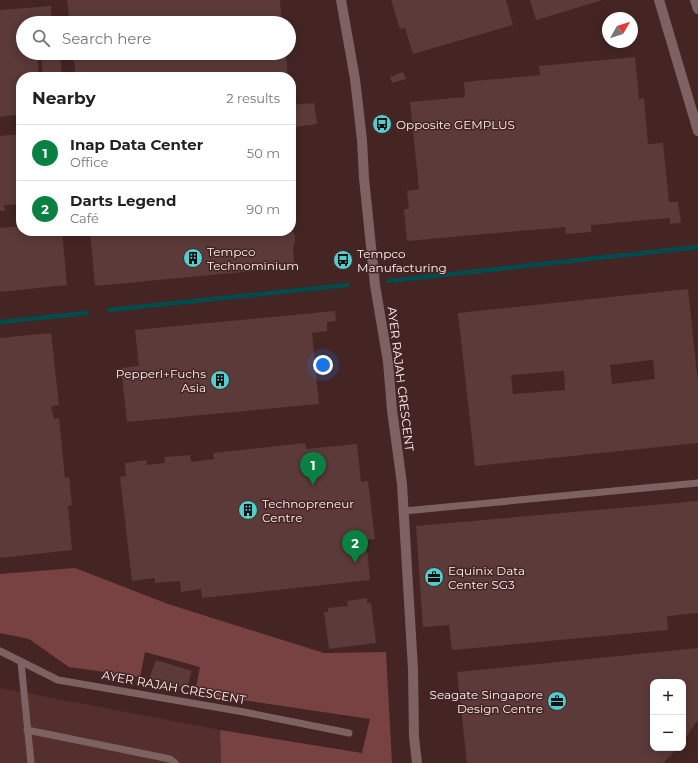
<!DOCTYPE html>
<html lang="en">
<head>
<meta charset="utf-8">
<style>
  body { margin:0; font-family:Montserrat,sans-serif; background:#f2f2f2; color:#222 }
  .controls { position:absolute; right:12px; bottom:12px; display:grid; overflow:hidden; border-radius:8px; box-shadow:0 2px 10px #0003 }
  .controls button { width:36px; height:36px; display:grid; place-items:center; padding:0; border:0; border-bottom:1px solid #e0e0e0; background:#fff; color:#222; font:20px sans-serif }
  .compass { position:absolute; left:602px; top:12px; width:36px; height:36px; border-radius:50%; background:#fff; box-shadow:0 2px 10px #0003; rotate:51deg }
  .you { position:absolute; left:323px; top:365px; width:14px; height:14px; margin:-10px; border:3px solid #fff; border-radius:50%; background:#1a73e8; box-shadow:0 0 0 6px #1a73e833 }
  .badge { display:grid; place-items:center; width:26px; height:26px; border-radius:50%; background:#0b8043; color:#fff; font-size:13px; font-weight:700 }
  .pin { position:absolute; translate:-50% -33px; filter:drop-shadow(0 1px 2px #0008) }
  .pin::after { content:''; position:absolute; top:21px; width:14px; height:12px; background:inherit; clip-path:polygon(0 0,100% 0,50% 100%) }
  .list { margin:0; padding:0; list-style:none }
  h2 { display:flex; justify-content:space-between; align-items:center; height:52px; margin:0; padding:0 16px; font-size:17px }
  h2 small { font-size:13px; font-weight:400; color:#767676 }
  .list li { display:grid; grid-template-columns:26px 1fr auto; gap:12px; align-items:center; box-sizing:border-box; height:56px; padding:0 16px; border-top:1px solid #e0e0e0 }
  .list b { display:block; font-size:15px; white-space:nowrap }
  .list p { margin:0; font-size:13px; white-space:nowrap; color:#767676 }
  .list em { font-size:13px; font-style:normal; color:#767676 }
  .icon { flex:none; width:22px; height:22px; fill:none; stroke:currentColor; stroke-width:2; stroke-linecap:round; stroke-linejoin:round }
  .map { position:relative; flex:none; width:698px; height:763px; overflow:hidden }
  .search { position:absolute; background:#fff; box-shadow:0 2px 10px #0003; left:16px; top:16px; width:280px; height:44px; display:flex; align-items:center; gap:10px; box-sizing:border-box; padding:0 14px; border-radius:22px; color:#767676; font-size:15px }
  .panel { position:absolute; background:#fff; box-shadow:0 2px 10px #0003; left:16px; top:72px; width:280px; height:164px; border-radius:16px }
  .map>svg:first-child { display:block }
  .built { fill:#542f2e }
  .green { fill:#774241 }
  .lines { fill:none; stroke-linecap:round; stroke-linejoin:round }
  .stream { stroke:#004c4d; stroke-width:4.5 }
  .building { fill:#5b3a39; fill-rule:evenodd }
  .service { stroke:#7e6261; stroke-width:7 }
  .minor { stroke:#7e6261; stroke-width:10 }
  .tertiary { stroke:#7e6261; stroke-width:10 }
  .labels { text-anchor:middle; dominant-baseline:central; stroke-width:3; stroke-linejoin:round; paint-order:stroke }
  .poi-label { font-size:12px; fill:#fef1f0; stroke:#442524; text-anchor:start }
  .street-label { font-size:12px; fill:#fef1f0; stroke:#442524 }
</style>
</head>
<body>
<div class="map">
<svg width="698" height="763" viewBox="0 0 698 763">
  <rect width="100%" height="100%" fill="#442524"/>
  <!-- built -->
  <path class="built" d="M0,688L220,730L221,763H0Z"/>
  <!-- green -->
  <path class="green" d="M75,568L168,604L324,653L386,652L392,763H221L220,730L362,753L370,719L195,693L200,667L145,652L140,677L69,667L29,639L0,633V574Z"/>
  <g class="lines">
    <!-- stream -->
    <path class="stream" d="M388,281L698,247
      M109,310L347,285
      M0,322L87,313"/>
  </g>
  <!-- building -->
  <path class="building" d="M67,0H280L282,23H70Z
    M391,0H506L513,25L413,54L405,28L400,29Z
    M530,0H603L536,20Z
    M51,6L52,23H23V53H37L39,77H21V114L0,117V10Z
    M41,53H60L62,77H43Z
    M73,53H286L288,77H76Z
    M635,57L639,99L644,98L648,144L663,143L669,202H678L681,223L670,224V218L591,225V232L566,234L565,227L407,241L404,209H409L407,191L419,189L410,102L465,97L464,82L540,75L539,66Z
    M403,72L406,79L392,83L390,77Z
    M314,103L317,124L294,127L295,139H291V105Z
    M21,134V204L4,205L5,211H0V136Z
    M21,226V231H62L67,285L0,292V228Z
    M291,226L295,236V242L293,248L295,267L95,286L90,231H291Z
    M688,289L698,383V443L475,466L458,313ZM653,360L655,379L612,384L610,365ZM564,371L565,390L513,394L511,375Z
    M335,311L336,321L327,322V331L312,333L319,404L127,422L121,368L139,366L135,330Z
    M51,333L59,405L51,406L54,419L59,418L65,478L69,477L72,505L68,506L72,550L0,558V338Z
    M305,443L306,449L357,444L361,482L368,481L375,539L366,540L370,580L202,598L201,589L181,592L180,581L155,583V578L132,581L120,477L126,476L125,463L147,460V465L165,463L164,457L190,455L191,462L214,459L213,453Z
    M698,501V613L667,616L668,630L452,650L449,625L423,627L416,526Z
    M367,598V603H371L376,643L329,649L324,612H328V608L348,606L347,601Z
    M698,648V720L683,741V682H653V748H678L663,763H467L457,672Z
    M156,660L192,671L187,688L149,679Z"/>
  <g class="lines">
    <!-- service -->
    <path class="service" d="M404,511L698,483
      M0,651L58,680L244,712L349,733
      M21,662L31,763
      M27,730L170,759L175,763"/>
    <!-- minor -->
    <path class="minor" d="M341,0L355,79L362,140L364,178L375,285L388,362L392,410L402,484L413,669L414,737L417,763"/>
    <!-- tertiary -->
    <path class="tertiary" d="M659,0L698,131
      M695,0L698,9"/>
  </g>
  <!-- icons -->
  <defs>
    <g id="bus-disc" transform="scale(1)"><circle r="9.5" fill="#52cdce" stroke="#442524"/><path d="M-5-6H5V4H4V6H2V4H-2V6H-4V4H-5ZM-3.5-4V0h7V-4ZM-3.5 1.2v1.5H-2V1.2ZM2 1.2v1.5H3.5V1.2Z" fill="#111"/></g>
    <g id="building-disc" transform="scale(1)"><circle r="9.5" fill="#52cdce" stroke="#442524"/><path d="M-4-6H4V6H1V3H-1V6H-4ZM-2.5-4.3h1.7v1.8h-1.7ZM.8-4.3h1.7v1.8H.8ZM-2.5-1h1.7V.8h-1.7ZM.8-1h1.7V.8H.8Z" fill="#111"/></g>
    <g id="office-disc" transform="scale(1)"><circle r="9.5" fill="#52cdce" stroke="#442524"/><path d="M-6-3h4V-5.5h4V-3h4V5H-6ZM-1-4.5V-3h2v-1.5ZM-6 0V1H6V0Z" fill="#111"/></g>
  </defs>
  <g fill-rule="evenodd">
    <use href="#bus-disc" x="382" y="124"/>
    <use href="#building-disc" x="193" y="258"/>
    <use href="#bus-disc" x="343" y="260"/>
    <use href="#building-disc" x="220" y="380"/>
    <use href="#building-disc" x="248" y="510"/>
    <use href="#office-disc" x="434" y="577"/>
    <use href="#office-disc" x="557" y="701"/>
  </g>
  <g class="labels">
    <!-- poi labels -->
    <g class="poi-label">
      <text x="396" y="124">Opposite GEMPLUS</text>
      <text x="207" y="251">Tempco<tspan x="207" dy="14">Technominium</tspan></text>
      <text x="357" y="253">Tempco<tspan x="357" dy="14">Manufacturing</tspan></text>
      <text x="206" y="373" text-anchor="end">Pepperl+Fuchs<tspan x="206" dy="14">Asia</tspan></text>
      <text x="262" y="503">Technopreneur<tspan x="262" dy="14">Centre</tspan></text>
      <text x="448" y="570">Equinix Data<tspan x="448" dy="14">Center SG3</tspan></text>
      <text x="543" y="694" text-anchor="end">Seagate Singapore<tspan x="543" dy="14">Design Centre</tspan></text>
    </g>
    <!-- street labels -->
    <g class="street-label">
      <text transform="translate(401 379) rotate(83)">AYER RAJAH CRESCENT</text>
      <text transform="translate(174 687) rotate(10)">AYER RAJAH CRESCENT</text>
    </g>
  </g>
</svg>
<div class="controls">
<button>+</button>
<button>−</button>
</div>
<svg class="compass" viewBox="-18 -18 36 36"><path d="M0-13l5 13h-10z" fill="#e53935"/><path d="M0 13l5-13h-10z" fill="#767676"/></svg>
<div class="you"></div>
<div class="pin badge" style="left:313px;top:485px">1</div>
<div class="pin badge" style="left:355px;top:563px">2</div>
<div class="search"><svg class="icon" aria-label="search" viewBox="0 0 24 24"><circle cx="10" cy="10" r="6"/><path d="M15 15l6 6"/></svg>Search here</div>
<section class="panel">
<h2>Nearby<small>2 results</small></h2>
<ul class="list">
<li><span class="badge">1</span><div><b>Inap Data Center</b><p>Office</p></div><em>50 m</em></li>
<li><span class="badge">2</span><div><b>Darts Legend</b><p>Café</p></div><em>90 m</em></li>
</ul>
</section>
</div>
</body>
</html>
